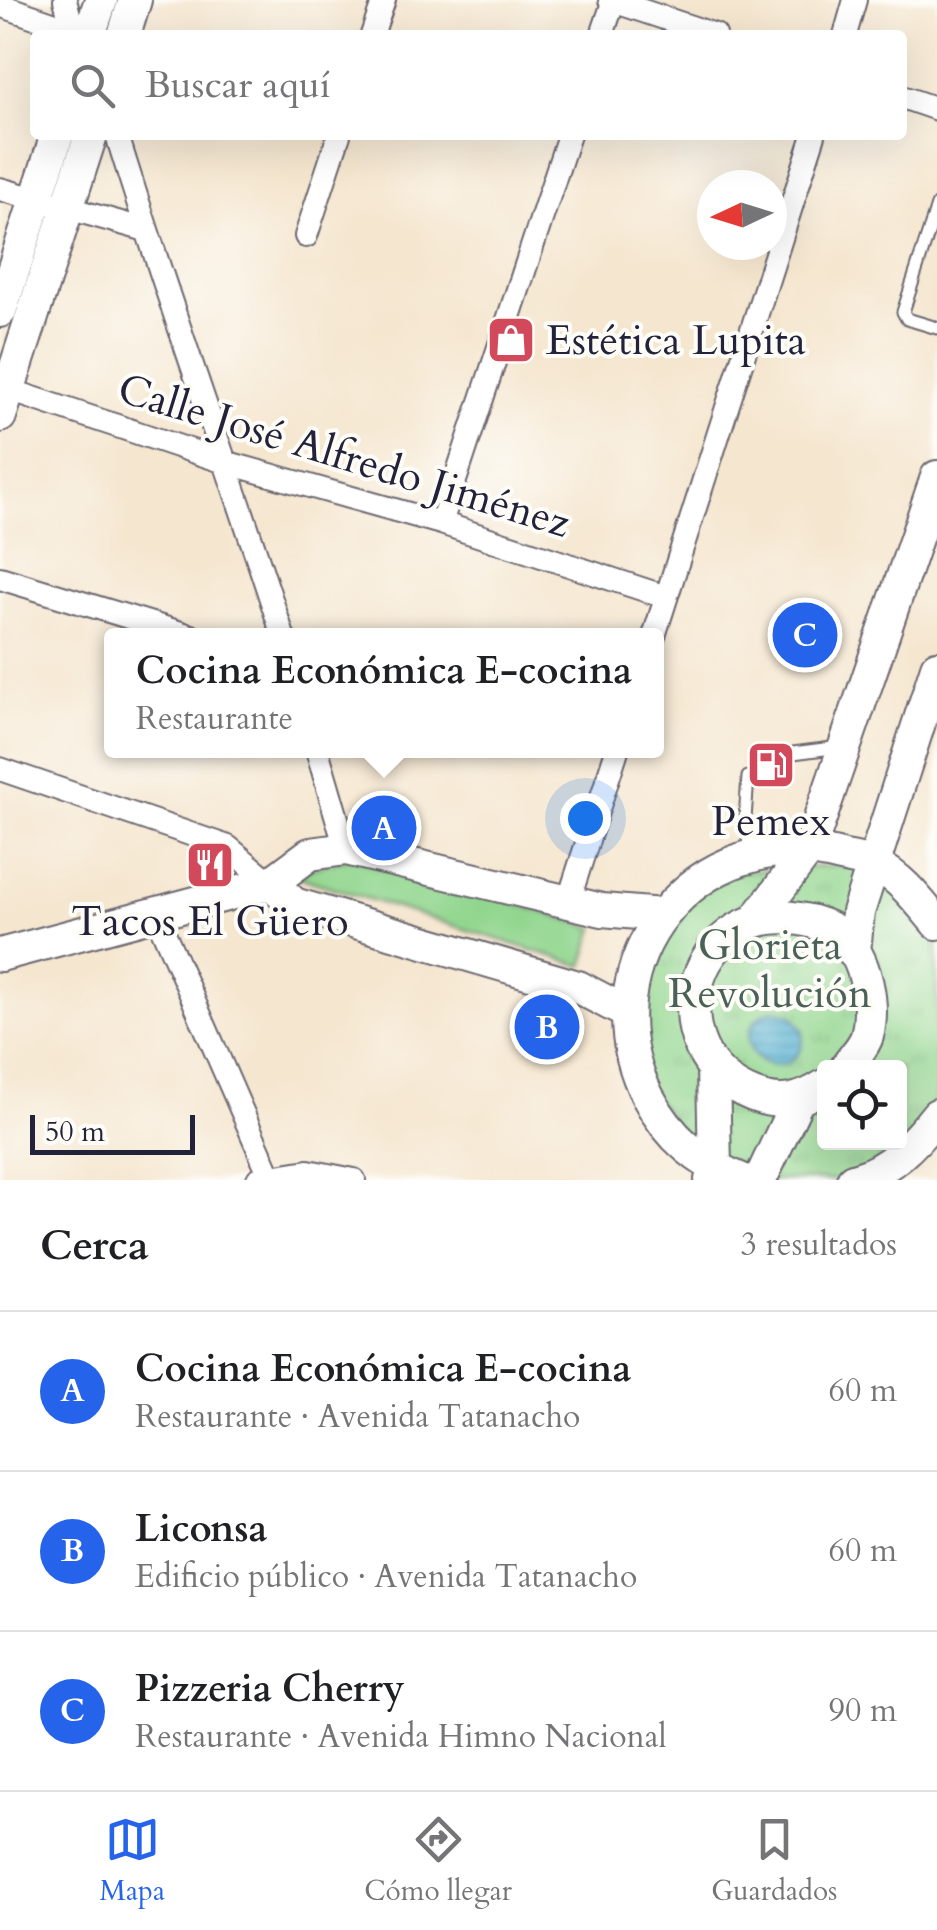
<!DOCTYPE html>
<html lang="es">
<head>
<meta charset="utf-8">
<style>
  body { margin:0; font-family:Cardo,serif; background:#f2f2f2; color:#202124 }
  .controls { position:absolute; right:30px; bottom:30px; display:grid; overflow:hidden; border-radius:10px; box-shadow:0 10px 40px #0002 }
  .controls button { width:90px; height:90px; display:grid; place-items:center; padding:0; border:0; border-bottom:2px solid #e0e0e0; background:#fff; color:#202124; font:50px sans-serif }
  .compass { position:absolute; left:697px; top:170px; width:90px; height:90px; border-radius:50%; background:#fff; box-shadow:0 10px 40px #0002; rotate:266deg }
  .scale { position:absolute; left:30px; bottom:25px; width:165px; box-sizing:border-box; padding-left:10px; border:5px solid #22223b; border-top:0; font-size:28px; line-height:35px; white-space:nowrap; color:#22223b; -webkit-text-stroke:8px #fdfcf7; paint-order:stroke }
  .you { position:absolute; left:585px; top:818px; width:35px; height:35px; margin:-25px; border:8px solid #fff; border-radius:50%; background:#1a73e8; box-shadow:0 0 0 15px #1a73e833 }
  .badge { display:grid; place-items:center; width:65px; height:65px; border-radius:50%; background:#2563eb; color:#fff; font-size:32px; font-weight:700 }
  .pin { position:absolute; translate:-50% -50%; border:5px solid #fff; box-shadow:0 2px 10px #0006 }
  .popup { position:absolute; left:104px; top:628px; width:560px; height:130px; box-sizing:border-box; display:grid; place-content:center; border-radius:10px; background:#fff; filter:drop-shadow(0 2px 8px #0005); font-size:32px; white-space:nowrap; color:#757577 }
  .popup b { font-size:38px; color:#202124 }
  .popup::after { content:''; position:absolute; left:50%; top:100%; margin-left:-20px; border:20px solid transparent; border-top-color:#fff }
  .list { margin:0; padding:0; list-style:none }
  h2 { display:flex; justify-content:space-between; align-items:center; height:130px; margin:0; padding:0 40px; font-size:42px }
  h2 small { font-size:32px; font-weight:400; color:#757577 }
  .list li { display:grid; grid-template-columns:65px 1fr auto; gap:30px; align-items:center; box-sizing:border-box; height:160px; padding:0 40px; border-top:2px solid #e0e0e0 }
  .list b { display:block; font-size:38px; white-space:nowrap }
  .list p { margin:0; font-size:32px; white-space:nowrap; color:#757577 }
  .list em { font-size:32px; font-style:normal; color:#757577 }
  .icon { flex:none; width:55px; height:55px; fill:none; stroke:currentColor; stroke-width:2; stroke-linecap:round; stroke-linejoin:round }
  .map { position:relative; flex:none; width:937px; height:1180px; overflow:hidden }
  .search { position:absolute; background:#fff; box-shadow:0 10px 40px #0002; left:30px; right:30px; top:30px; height:110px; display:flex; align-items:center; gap:25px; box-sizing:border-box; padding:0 35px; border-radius:10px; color:#757577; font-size:38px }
  .sheet { height:610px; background:#fff }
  nav { display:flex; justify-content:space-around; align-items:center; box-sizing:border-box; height:140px; border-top:2px solid #e0e0e0; background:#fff; font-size:28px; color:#757577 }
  nav a { display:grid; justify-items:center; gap:5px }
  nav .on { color:#2563eb }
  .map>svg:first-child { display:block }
  .green { fill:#91d68e; stroke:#5a7c64; stroke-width:2.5 }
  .park { fill:url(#park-tufts); stroke:#5a7c64; stroke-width:2.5; fill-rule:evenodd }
  .water { fill:url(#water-rules); stroke:#3c6a87; stroke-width:2.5 }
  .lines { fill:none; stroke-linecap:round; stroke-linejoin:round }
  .lane-casing { stroke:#6c676f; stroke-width:15 }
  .street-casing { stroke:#6c676f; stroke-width:26 }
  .secondary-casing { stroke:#6c676f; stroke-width:36 }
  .lane { stroke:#fff; stroke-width:11 }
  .street { stroke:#fff; stroke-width:22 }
  .secondary { stroke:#fff; stroke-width:32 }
  .labels { text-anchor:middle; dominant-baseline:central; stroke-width:8; stroke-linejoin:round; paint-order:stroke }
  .poi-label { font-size:42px; fill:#22223b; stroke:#fdfcf7 }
  .street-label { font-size:42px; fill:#22223b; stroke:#fdfcf7 }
  .park-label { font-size:42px; fill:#496158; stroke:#fdfcf7 }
</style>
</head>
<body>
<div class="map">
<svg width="937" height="1180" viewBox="0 0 937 1180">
  <defs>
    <pattern id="park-tufts" width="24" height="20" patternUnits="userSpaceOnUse" patternTransform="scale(2.5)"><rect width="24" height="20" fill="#91d68e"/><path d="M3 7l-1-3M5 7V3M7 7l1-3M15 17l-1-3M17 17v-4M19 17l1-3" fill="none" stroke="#7db77b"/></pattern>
    <pattern id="water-rules" width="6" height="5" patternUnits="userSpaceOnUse" patternTransform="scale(2.5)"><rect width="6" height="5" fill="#55b1d3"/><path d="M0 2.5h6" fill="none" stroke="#4690ac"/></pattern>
  </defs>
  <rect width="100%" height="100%" fill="#fdfcf7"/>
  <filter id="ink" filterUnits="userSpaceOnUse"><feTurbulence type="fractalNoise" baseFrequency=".01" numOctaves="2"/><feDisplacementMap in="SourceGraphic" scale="20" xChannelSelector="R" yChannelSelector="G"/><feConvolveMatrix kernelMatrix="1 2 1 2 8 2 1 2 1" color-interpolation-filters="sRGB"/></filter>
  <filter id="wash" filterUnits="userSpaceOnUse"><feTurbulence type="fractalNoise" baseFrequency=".0048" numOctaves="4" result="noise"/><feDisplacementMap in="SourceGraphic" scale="40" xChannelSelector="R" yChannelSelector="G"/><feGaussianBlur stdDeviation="2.25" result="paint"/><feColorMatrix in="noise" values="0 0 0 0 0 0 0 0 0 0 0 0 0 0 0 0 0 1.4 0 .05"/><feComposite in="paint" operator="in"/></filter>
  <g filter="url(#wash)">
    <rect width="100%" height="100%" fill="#f5e6cf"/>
    <!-- green -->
    <path class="green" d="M360,855L595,928L583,966L301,878L308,869Z"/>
    <!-- park -->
    <path class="park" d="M872,864L937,923V1115L853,1180H745L704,1163L634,1070L639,955L707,873ZM824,1068H900V1142H824Z"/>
    <!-- water -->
    <path class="water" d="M774,1010L792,1015L803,1030C807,1082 740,1070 750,1031C754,1019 763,1013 774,1010Z"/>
  </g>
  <g filter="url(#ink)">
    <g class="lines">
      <!-- lane casing -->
      <g class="lane-casing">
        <path id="lane" d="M937,206L903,312L907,319L937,328
          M793,753L840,747
          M748,777L745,819L751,855"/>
      </g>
      <!-- street casing -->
      <g class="street-casing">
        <path id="street" d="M65,0L73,29
          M610,0L715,35
          M0,5L87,35
          M372,35L384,0
          M602,35L614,0
          M845,35L855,0
          M902,97L937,109
          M117,135C168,303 229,468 283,636
          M0,189L146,230
          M306,236L339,135
          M0,387L228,463L441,523L666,597
          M441,523L569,135
          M0,578L191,636
          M654,636L814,135
          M317,750L346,849
          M0,769L228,847L271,883
          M568,902L617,750
          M155,912L272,1180
          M258,1179L308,1171L354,1180"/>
      </g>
      <!-- secondary casing -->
      <g class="secondary-casing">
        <path id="secondary" d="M89,35L101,0
          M124,35L135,0
          M0,311L57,135
          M0,416L91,135
          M271,883L294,904L578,987L626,1012
          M755,921L810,848L937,477
          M854,952L858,912L937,667
          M0,955L271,883L310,854L346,849L602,910L662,915
          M824,1086C801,1101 780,1106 753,1095C650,1055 690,900 800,919C814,921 831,927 842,936C866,957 875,1006 867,1036C864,1047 852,1058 846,1068
          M711,1180L715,1169L713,1068
          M742,1180C700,1163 669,1138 648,1097C580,965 697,819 841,856C853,859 866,860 877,866C903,879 919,902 937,923
          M760,1180L797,1102
          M853,1180C889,1171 915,1143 937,1115"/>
      </g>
      <!-- lane -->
      <use href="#lane" class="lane"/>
      <!-- street -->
      <use href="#street" class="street"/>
      <!-- secondary -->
      <use href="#secondary" class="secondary"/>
    </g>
  </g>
  <!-- icons -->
  <defs>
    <g id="shop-square" transform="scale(2.5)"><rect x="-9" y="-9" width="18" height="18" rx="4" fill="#d1495b" stroke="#fdfcf7"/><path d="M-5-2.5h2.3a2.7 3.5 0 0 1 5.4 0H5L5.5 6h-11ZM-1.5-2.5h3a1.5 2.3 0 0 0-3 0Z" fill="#fff"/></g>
    <g id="fuel-square" transform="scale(2.5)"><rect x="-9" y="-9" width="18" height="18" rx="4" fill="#d1495b" stroke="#fdfcf7"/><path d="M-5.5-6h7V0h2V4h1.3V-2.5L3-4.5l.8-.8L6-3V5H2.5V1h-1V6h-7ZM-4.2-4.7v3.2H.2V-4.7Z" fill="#fff"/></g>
    <g id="restaurant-square" transform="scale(2.5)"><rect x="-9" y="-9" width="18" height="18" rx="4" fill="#d1495b" stroke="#fdfcf7"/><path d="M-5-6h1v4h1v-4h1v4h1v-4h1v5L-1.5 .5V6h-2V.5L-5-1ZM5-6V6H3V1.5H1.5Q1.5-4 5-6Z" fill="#fff"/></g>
  </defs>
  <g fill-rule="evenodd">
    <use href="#shop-square" x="511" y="340"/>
    <use href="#fuel-square" x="771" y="765"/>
    <use href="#restaurant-square" x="210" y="865"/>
  </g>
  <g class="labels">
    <!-- poi labels -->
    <g class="poi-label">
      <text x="546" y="340" text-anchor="start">Estética Lupita</text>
      <text x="771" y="821">Pemex</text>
      <text x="210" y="921">Tacos El Güero</text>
    </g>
    <!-- street labels -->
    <g class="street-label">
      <text transform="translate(344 456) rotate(17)">Calle José Alfredo Jiménez</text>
    </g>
    <!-- park labels -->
    <g class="park-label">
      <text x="770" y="945">Glorieta<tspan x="770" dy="48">Revolución</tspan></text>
    </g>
  </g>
</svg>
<div class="controls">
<button><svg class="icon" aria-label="locate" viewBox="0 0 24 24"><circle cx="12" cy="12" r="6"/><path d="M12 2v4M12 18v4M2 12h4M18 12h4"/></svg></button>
</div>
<svg class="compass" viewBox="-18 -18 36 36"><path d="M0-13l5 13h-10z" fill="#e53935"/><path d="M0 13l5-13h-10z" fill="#757577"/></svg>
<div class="scale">50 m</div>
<div class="you"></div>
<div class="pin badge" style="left:384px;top:828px">A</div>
<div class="popup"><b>Cocina Económica E-cocina</b>Restaurante</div>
<div class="pin badge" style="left:547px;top:1027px">B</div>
<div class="pin badge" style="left:805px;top:635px">C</div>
<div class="search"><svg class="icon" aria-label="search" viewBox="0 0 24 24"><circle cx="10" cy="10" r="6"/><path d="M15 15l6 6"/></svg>Buscar aquí</div>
</div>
<section class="sheet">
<h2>Cerca<small>3 resultados</small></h2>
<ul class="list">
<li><span class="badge">A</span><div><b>Cocina Económica E-cocina</b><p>Restaurante · Avenida Tatanacho</p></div><em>60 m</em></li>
<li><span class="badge">B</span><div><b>Liconsa</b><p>Edificio público · Avenida Tatanacho</p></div><em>60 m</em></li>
<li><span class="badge">C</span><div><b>Pizzeria Cherry</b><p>Restaurante · Avenida Himno Nacional</p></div><em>90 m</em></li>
</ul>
</section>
<nav>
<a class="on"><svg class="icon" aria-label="map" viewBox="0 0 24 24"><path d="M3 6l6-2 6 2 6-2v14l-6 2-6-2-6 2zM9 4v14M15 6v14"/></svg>Mapa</a>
<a><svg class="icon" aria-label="directions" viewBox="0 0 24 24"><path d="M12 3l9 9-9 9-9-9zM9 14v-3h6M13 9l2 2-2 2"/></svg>Cómo llegar</a>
<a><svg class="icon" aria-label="saved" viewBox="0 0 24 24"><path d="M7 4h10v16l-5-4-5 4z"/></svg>Guardados</a>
</nav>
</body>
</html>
